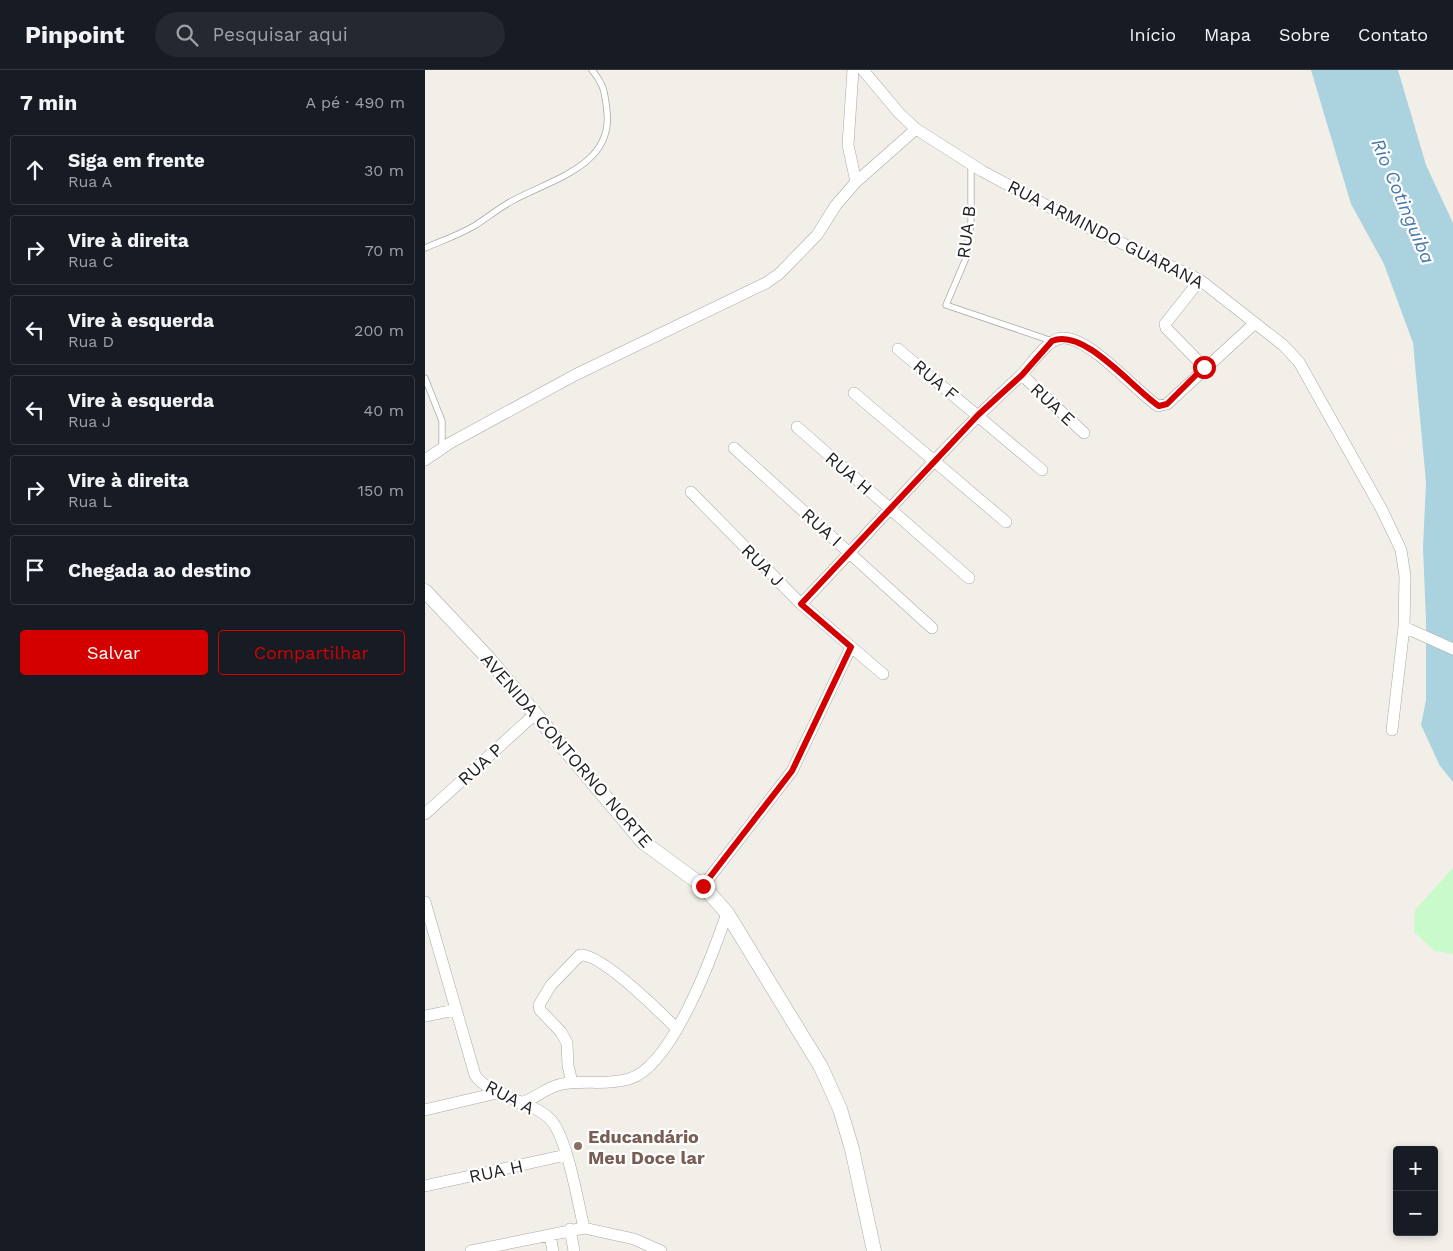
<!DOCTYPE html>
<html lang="pt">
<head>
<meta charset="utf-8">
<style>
  body { margin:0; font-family:"Work Sans",sans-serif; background:#242831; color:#f1f3f6 }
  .controls { position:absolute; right:15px; bottom:15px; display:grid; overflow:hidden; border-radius:5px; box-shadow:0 2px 8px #0003 }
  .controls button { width:45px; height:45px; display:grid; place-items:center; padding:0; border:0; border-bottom:1px solid #363941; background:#171b24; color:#f1f3f6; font:25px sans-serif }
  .stop { position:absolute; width:15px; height:15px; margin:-11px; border:4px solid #d40000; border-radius:50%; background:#fff }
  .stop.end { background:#d40000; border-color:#fff; box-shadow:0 1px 5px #0008 }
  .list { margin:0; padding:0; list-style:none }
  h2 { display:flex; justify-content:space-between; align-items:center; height:65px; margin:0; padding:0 20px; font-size:21px }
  h2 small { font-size:16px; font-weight:400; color:#9ea1a6 }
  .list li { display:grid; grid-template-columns:32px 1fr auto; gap:15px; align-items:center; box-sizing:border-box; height:70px; margin:0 10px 10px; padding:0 10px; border:1px solid #363941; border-radius:5px }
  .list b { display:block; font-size:19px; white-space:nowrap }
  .list p { margin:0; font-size:16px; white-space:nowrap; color:#9ea1a6 }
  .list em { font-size:16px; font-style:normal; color:#9ea1a6 }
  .actions { display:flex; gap:10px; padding:15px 20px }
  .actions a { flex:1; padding:11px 0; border:1px solid #d40000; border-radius:5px; text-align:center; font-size:18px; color:#d40000 }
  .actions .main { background:#d40000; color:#fff }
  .icon { flex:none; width:28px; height:28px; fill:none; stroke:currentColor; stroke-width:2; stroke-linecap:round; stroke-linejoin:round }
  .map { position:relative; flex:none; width:1028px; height:1181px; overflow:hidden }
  header { display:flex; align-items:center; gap:30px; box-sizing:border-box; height:70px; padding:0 25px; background:#171b24; border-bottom:1px solid #363941 }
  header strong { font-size:24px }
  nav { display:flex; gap:28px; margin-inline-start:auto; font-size:18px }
  .search { width:350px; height:45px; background:#242831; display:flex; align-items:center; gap:12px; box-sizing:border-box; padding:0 18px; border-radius:28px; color:#9ea1a6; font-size:19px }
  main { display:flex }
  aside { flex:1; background:#171b24 }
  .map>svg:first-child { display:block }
  .park { fill:#c8facc }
  .water { fill:#aad3df }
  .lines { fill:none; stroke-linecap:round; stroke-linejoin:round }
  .service-casing { stroke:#a9a9a9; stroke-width:7 }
  .minor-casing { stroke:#a9a9a9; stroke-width:12 }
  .tertiary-casing { stroke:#a9a9a9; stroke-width:15 }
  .service { stroke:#fff; stroke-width:5.5 }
  .minor { stroke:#fff; stroke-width:11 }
  .tertiary { stroke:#fff; stroke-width:14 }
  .route { stroke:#d40000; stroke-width:6 }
  .education-dot { fill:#8d6e63; stroke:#fff; stroke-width:2 }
  .labels { text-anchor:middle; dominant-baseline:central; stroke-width:4.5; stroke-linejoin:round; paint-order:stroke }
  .street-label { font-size:18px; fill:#222; stroke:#fff }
  .education-label { font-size:18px; font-weight:bold; fill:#785e54; stroke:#fff; text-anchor:start }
  .water-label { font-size:19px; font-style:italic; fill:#4a7aab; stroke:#fff }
</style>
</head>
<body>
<header>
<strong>Pinpoint</strong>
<div class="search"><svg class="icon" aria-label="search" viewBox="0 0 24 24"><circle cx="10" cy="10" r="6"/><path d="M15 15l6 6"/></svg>Pesquisar aqui</div>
<nav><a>Início</a><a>Mapa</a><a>Sobre</a><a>Contato</a></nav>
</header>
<main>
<aside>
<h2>7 min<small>A pé · 490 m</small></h2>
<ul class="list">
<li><svg class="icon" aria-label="ahead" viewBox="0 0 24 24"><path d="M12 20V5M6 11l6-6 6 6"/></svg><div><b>Siga em frente</b><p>Rua A</p></div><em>30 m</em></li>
<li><svg class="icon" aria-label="right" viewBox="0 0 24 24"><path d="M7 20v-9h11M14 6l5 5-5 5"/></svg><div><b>Vire à direita</b><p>Rua C</p></div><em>70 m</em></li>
<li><svg class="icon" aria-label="left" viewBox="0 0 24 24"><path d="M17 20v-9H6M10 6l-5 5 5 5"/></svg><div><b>Vire à esquerda</b><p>Rua D</p></div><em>200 m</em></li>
<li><svg class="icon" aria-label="left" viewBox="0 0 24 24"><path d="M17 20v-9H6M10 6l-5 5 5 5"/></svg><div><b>Vire à esquerda</b><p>Rua J</p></div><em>40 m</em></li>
<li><svg class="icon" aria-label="right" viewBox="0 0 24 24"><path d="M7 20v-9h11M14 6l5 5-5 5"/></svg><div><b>Vire à direita</b><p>Rua L</p></div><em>150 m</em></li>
<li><svg class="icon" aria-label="arrive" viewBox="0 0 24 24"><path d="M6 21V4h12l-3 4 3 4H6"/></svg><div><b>Chegada ao destino</b></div></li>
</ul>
<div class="actions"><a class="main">Salvar</a><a>Compartilhar</a></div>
</aside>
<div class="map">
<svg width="1028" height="1181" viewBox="0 0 1028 1181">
  <rect width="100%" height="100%" fill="#f2efe9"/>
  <!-- park -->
  <path class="park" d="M1028,798V884L1010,881L989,862L990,840Z"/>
  <!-- water -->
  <path class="water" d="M886,0H973L1001,95L1028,153V712L1015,696L996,655L1001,630V551L998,478L1001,412L988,273L959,194L926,134Z"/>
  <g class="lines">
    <!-- service casing -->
    <g class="service-casing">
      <path id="service" d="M546,94V152L541,188L521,235L627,271
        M0,178C16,171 34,165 49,156C62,148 74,138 87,131C125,110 188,96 182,42C180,22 179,15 167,0
        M0,308L17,351V379"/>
    </g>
    <!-- minor casing -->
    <g class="minor-casing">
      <path id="minor" d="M428,0L423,75L431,112
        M438,0L474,43L491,59L557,101L654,153L775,210L858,275L874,292L957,440L976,480L980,506L979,557L967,660
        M775,210L740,254L741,258L779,297
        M473,279L617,400
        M597,305L659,363
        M429,323L581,452
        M372,357L544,508
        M309,378L507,558
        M0,390L25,373L150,305L341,213L354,204L392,165L411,135L431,112L491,59
        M266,422L376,534L458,604
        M376,534C449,459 515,379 592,309C605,298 622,267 639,268C665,268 711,321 733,336L742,334L830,253
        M979,557L1028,579
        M0,744L110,644
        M278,816L367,701L426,577
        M0,832L50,1005C62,1025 107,1031 125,1049C142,1066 153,1133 159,1158
        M0,946L30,940
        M147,1012L143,996L142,973L136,962L115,940L114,935L126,915L155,885C176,883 235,942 251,958
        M95,1033C109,1030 119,1019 133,1015C156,1009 181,1016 204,1009C247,997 288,884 302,843
        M0,1040L76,1022
        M0,1116L141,1085
        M145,1159L149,1181
        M125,1165L128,1181
        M46,1181L159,1158L209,1169L236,1181"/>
    </g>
    <!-- tertiary casing -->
    <g class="tertiary-casing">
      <path id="tertiary" d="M0,521L64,589L218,772L278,816L302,843L396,997L415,1039L427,1079L449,1181"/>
    </g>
    <!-- service -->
    <use href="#service" class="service"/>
    <!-- minor -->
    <use href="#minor" class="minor"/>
    <!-- tertiary -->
    <use href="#tertiary" class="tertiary"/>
  </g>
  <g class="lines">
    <!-- route -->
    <path class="route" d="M278,816L367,701L426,577L376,534L553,345L597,305L627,271C659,257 708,319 734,336L742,334L779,297"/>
  </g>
  <!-- markers -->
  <circle class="education-dot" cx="153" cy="1076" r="5"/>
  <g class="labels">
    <!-- street labels -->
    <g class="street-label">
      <text transform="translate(541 162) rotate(-83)">RUA B</text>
      <text transform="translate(681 164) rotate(27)">RUA ARMINDO GUARANA</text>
      <text transform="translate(511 310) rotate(40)">RUA F</text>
      <text transform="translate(628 334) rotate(43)">RUA E</text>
      <text transform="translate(424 403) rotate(41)">RUA H</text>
      <text transform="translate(397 457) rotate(42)">RUA I</text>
      <text transform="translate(338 495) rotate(45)">RUA J</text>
      <text transform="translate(142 680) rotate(49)">AVENIDA CONTORNO NORTE</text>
      <text transform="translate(55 694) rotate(-42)">RUA P</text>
      <text transform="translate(85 1027) rotate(28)">RUA A</text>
      <text transform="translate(71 1101) rotate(-12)">RUA H</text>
    </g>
    <!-- education labels -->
    <g class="education-label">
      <text x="163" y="1066">Educandário<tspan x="163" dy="21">Meu Doce lar</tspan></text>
    </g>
    <!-- water labels -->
    <g class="water-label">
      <text transform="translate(978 131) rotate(67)">Rio Cotinguiba</text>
    </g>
  </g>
</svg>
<div class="controls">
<button>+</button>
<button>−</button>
</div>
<div class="stop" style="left:779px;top:297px"></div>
<div class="stop end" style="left:278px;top:816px"></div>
</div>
</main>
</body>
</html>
